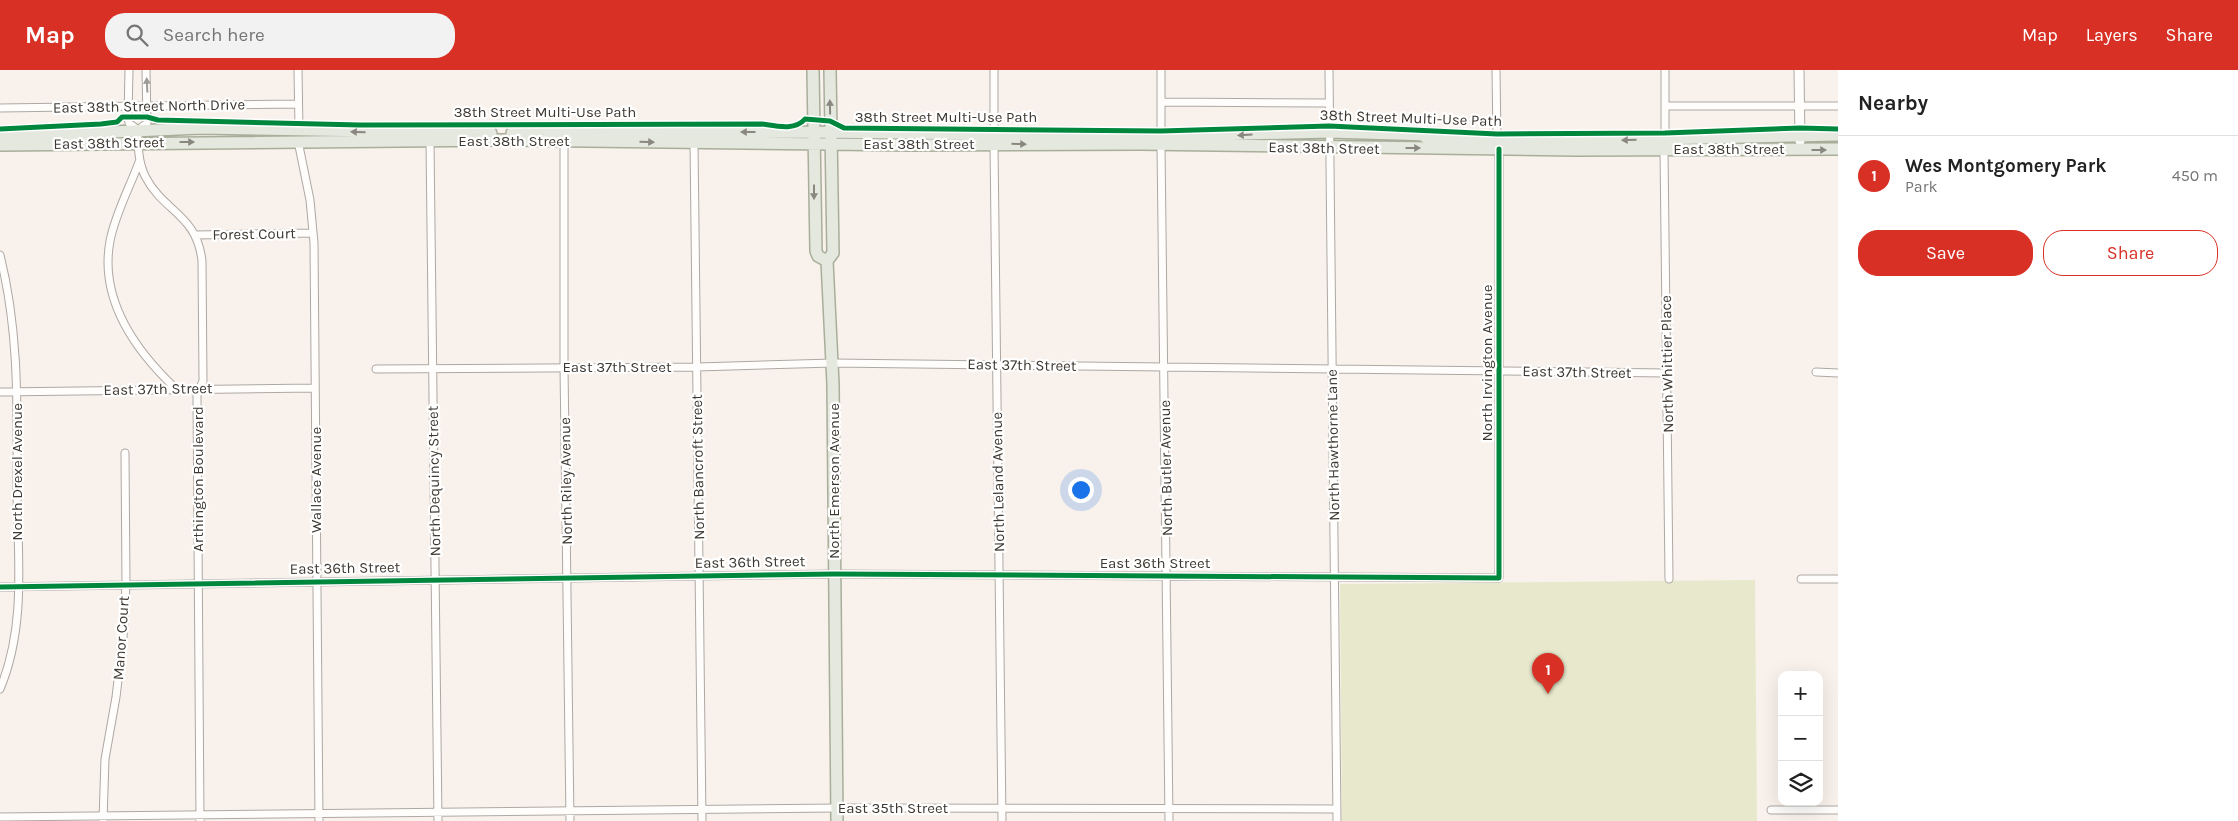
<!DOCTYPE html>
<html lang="en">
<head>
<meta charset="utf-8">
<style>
  body { margin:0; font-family:Karla,sans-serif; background:#f2f2f2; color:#222 }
  .controls { position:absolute; right:15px; bottom:15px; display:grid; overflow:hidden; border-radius:10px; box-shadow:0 5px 20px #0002 }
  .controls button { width:45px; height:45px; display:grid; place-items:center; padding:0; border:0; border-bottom:1px solid #e0e0e0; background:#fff; color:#222; font:25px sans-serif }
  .you { position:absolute; left:1080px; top:419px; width:18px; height:18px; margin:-12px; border:4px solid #fff; border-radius:50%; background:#1a73e8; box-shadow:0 0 0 8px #1a73e833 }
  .badge { display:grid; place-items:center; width:32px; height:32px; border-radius:50%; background:#d93025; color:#fff; font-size:16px; font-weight:700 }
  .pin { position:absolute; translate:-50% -41px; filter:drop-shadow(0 1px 2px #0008) }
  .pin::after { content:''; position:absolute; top:26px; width:18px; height:15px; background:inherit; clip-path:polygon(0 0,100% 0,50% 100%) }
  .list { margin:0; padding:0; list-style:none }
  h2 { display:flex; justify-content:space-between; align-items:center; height:65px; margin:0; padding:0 20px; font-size:21px }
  h2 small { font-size:16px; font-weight:400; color:#767676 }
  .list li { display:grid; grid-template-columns:32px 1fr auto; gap:15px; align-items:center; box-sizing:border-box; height:80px; padding:0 20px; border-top:1px solid #e0e0e0 }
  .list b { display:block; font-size:19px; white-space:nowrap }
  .list p { margin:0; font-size:16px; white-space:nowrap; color:#767676 }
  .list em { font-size:16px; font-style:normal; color:#767676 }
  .actions { display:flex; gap:10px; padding:15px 20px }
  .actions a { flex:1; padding:11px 0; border:1px solid #d93025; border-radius:20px; text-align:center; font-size:18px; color:#d93025 }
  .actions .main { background:#d93025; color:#fff }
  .icon { flex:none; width:28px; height:28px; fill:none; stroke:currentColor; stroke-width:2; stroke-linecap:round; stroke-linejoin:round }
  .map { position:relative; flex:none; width:1838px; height:751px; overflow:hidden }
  header { display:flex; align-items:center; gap:30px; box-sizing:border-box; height:70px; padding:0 25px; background:#d93025; color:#fff }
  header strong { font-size:24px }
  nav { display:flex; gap:28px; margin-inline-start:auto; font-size:18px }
  .search { width:350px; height:45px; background:#f2f2f2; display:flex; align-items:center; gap:12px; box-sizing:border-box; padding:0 18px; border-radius:20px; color:#767676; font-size:19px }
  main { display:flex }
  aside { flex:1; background:#fff }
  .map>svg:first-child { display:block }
  .green { fill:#e8e9cc }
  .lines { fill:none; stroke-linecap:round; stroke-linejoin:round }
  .minor-casing { stroke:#aea8a3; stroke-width:9 }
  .tertiary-casing { stroke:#aea8a3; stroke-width:11 }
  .primary-casing { stroke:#a9ae9b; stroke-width:14 }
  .minor { stroke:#fefdfc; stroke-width:7 }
  .tertiary { stroke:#fefdfc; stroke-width:9 }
  .primary { stroke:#e4e8de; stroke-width:11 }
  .cycleway-casing { stroke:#fff; stroke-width:8 }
  .cycleway { stroke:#00873e; stroke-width:5 }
  .oneway { fill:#9e9a97 }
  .oneway2 { fill:#89877f }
  .labels { text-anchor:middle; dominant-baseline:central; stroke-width:4.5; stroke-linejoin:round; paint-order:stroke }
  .street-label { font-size:15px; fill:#3e3832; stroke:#fff }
</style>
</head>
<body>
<header>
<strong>Map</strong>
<div class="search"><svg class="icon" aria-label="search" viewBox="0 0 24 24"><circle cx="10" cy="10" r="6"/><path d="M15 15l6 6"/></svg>Search here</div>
<nav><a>Map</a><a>Layers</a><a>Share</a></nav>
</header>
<main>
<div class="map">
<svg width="1838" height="751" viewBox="0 0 1838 751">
  <rect width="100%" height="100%" fill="#f9f2ec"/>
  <!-- green -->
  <path class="green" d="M1755,510L1757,751H1342L1340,514Z"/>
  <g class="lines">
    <!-- minor casing -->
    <g class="minor-casing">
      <path id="minor" d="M129,0L128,47L129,53L138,60
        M298,0L299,59
        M994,0V64
        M1329,0L1337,751
        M1496,0L1497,70
        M1161,32L1329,33
        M1665,36H1838
        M0,38L298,34
        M138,60C138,76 138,91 145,106C163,142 197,144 202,191L203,311L197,325L200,751
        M138,60L147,53L146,0
        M1161,66V0
        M1665,69V0
        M298,71L310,130L314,173L319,751
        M430,71L438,751
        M564,71V297L570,751
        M694,72L702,751
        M994,74L1002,751
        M1161,75L1169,751
        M1664,80L1669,509
        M139,92C130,117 115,144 110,171C99,230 135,280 175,318
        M195,165L313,163
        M0,185C20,265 17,342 17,423C18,489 26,557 0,619
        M376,299L697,297L833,293L1667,303
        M1816,302L1838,303
        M0,322L315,318
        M1801,509H1838
        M0,517L834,504L1499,508V79
        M1771,740H1838
        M0,747L837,738L1336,739
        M103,751L105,689L116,627L123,568L126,514L125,383"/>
    </g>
    <!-- tertiary casing -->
    <g class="tertiary-casing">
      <path id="tertiary" d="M1799,0L1800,71"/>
    </g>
    <!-- primary casing -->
    <g class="primary-casing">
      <path id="primary" d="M813,0L816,181L818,186L827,191
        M830,0L833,183L827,191L833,314L837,751
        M512,63L814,62L1161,66L1329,62L1431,65
        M0,67L201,58L491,63
        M1425,67L1497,70H1611L1838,65
        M0,75L501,70L912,75L1140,74L1575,80L1838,79"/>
    </g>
    <!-- minor -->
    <use href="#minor" class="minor"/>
    <!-- tertiary -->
    <use href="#tertiary" class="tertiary"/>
    <!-- primary -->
    <use href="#primary" class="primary"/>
    <!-- cycleway casing -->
    <g class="cycleway-casing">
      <path id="cycleway" d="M0,59L101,54L117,52L122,47H147L158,50L360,55L762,54C776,56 795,61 805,49L830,51L844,58L1161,61L1329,56L1497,64L1665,63L1800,58L1838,59
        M0,517L834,504L1499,508V79"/>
    </g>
    <!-- cycleway -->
    <use href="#cycleway" class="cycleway"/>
  </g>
  <!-- one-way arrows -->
  <defs><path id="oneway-solid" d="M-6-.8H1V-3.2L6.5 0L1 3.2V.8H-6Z" transform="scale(1.25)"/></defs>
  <use class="oneway" href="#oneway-solid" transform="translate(147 15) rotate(-93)"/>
  <g class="oneway2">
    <use href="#oneway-solid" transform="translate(830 37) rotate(-91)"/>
    <use href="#oneway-solid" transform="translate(358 62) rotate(-178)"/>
    <use href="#oneway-solid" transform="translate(748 62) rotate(-180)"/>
    <use href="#oneway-solid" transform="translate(1245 65) rotate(177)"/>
    <use href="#oneway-solid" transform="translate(1629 70) rotate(179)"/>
    <use href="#oneway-solid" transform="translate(187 72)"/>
    <use href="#oneway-solid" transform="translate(647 72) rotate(1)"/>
    <use href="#oneway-solid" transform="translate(1019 74) rotate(1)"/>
    <use href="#oneway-solid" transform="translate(1413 78)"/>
    <use href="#oneway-solid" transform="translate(1819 80)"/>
    <use href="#oneway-solid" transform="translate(814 122) rotate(90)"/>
  </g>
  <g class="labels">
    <!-- street labels -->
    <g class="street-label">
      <text transform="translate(149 36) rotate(-1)">East 38th Street North Drive</text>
      <text x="545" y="42">38th Street Multi-Use Path</text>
      <text x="946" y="47">38th Street Multi-Use Path</text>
      <text transform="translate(1411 48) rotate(2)">38th Street Multi-Use Path</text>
      <text x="514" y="71">East 38th Street</text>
      <text transform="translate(109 73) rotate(-1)">East 38th Street</text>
      <text x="919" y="74">East 38th Street</text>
      <text transform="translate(1324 78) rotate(1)">East 38th Street</text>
      <text x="1729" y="79">East 38th Street</text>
      <text transform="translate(254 164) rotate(-1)">Forest Court</text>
      <text transform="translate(1487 293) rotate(-90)">North Irvington Avenue</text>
      <text transform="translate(1667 294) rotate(-91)">North Whittier Place</text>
      <text transform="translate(1022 295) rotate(1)">East 37th Street</text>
      <text x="617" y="297">East 37th Street</text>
      <text transform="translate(1577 302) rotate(1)">East 37th Street</text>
      <text transform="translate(158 319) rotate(-1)">East 37th Street</text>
      <text transform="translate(1333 375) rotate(-91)">North Hawthorne Lane</text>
      <text transform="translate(698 397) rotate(-91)">North Bancroft Street</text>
      <text transform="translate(1166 398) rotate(-91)">North Butler Avenue</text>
      <text transform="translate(17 402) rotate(-90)">North Drexel Avenue</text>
      <text transform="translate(198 409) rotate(-90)">Arthington Boulevard</text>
      <text transform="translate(316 410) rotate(-90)">Wallace Avenue</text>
      <text transform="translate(434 411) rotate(-91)">North Dequincy Street</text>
      <text transform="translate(566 411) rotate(-91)">North Riley Avenue</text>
      <text transform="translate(834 411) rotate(-90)">North Emerson Avenue</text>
      <text transform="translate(998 412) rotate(-91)">North Leland Avenue</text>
      <text transform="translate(750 492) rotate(-1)">East 36th Street</text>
      <text x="1155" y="493">East 36th Street</text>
      <text transform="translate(345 498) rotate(-1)">East 36th Street</text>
      <text transform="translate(121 568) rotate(-86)">Manor Court</text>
      <text x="893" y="738">East 35th Street</text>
    </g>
  </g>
</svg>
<div class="controls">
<button>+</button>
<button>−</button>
<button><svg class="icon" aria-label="layers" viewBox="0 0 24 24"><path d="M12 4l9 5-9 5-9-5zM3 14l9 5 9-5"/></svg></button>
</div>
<div class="you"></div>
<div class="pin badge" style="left:1548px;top:624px">1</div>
</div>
<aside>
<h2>Nearby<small></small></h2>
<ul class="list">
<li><span class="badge">1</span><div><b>Wes Montgomery Park</b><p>Park</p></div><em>450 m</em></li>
</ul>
<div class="actions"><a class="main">Save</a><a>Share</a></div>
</aside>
</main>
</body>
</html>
